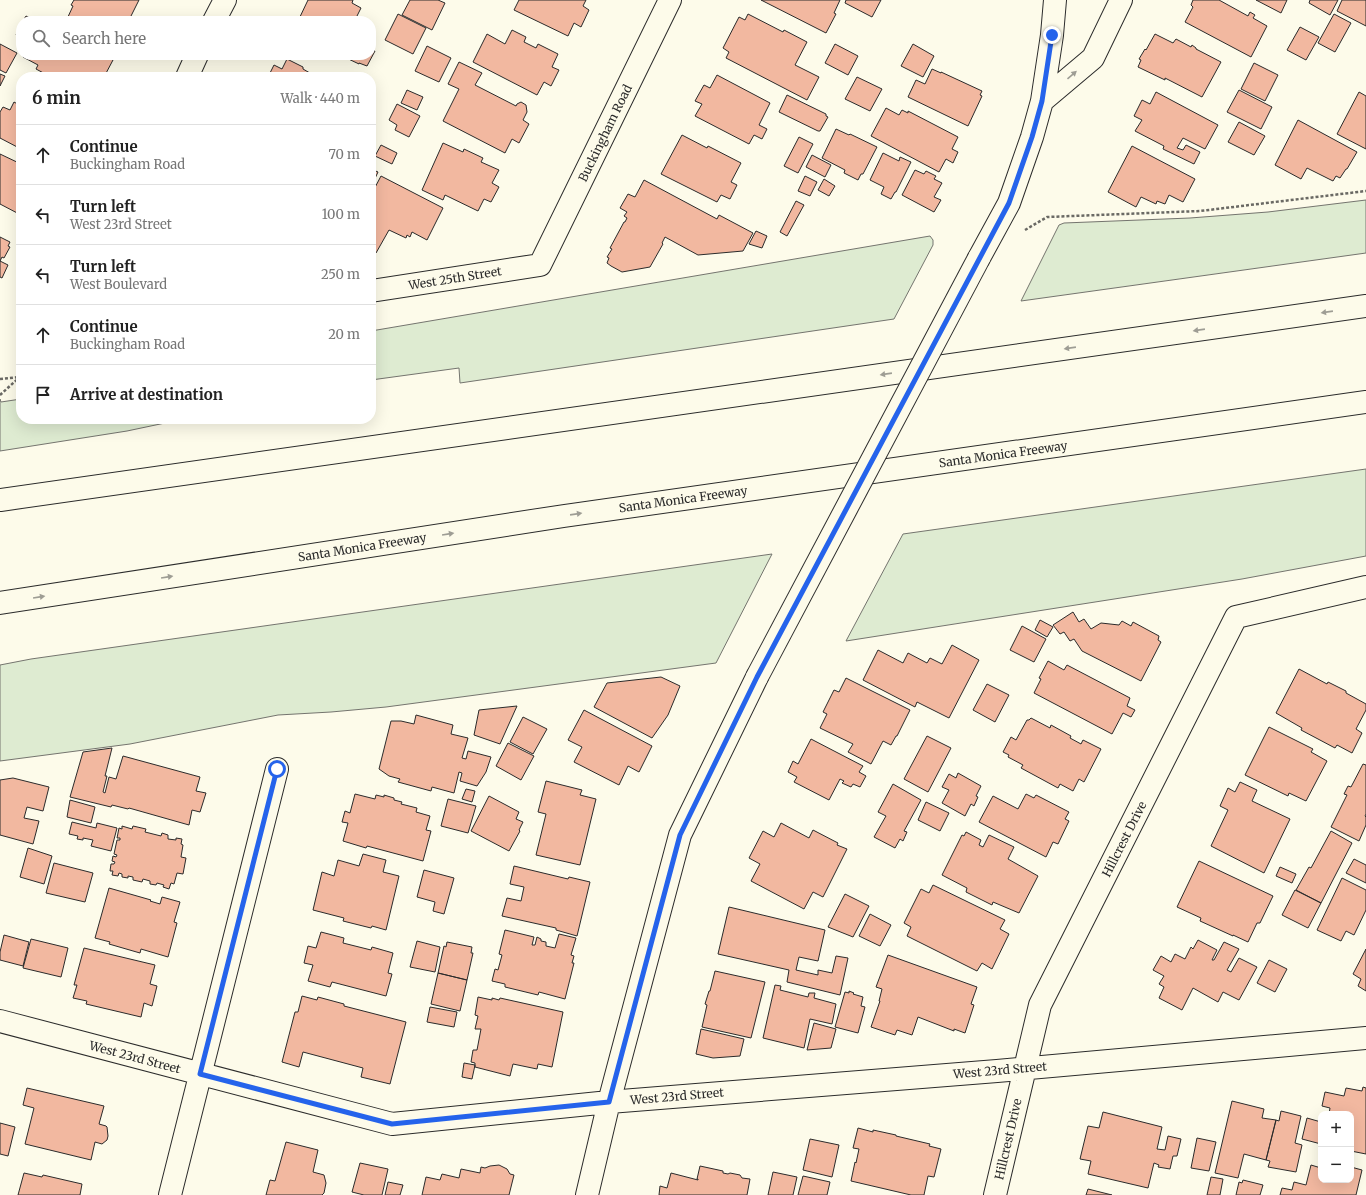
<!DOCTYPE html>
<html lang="en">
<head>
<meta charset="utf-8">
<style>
  body { margin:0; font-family:Merriweather,serif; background:#f6f6f6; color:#222 }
  .controls { position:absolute; right:12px; bottom:12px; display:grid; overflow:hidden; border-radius:8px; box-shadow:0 4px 16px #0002 }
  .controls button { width:36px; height:36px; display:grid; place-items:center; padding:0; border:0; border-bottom:1px solid #e0e0e0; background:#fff; color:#222; font:20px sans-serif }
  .stop { position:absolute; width:12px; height:12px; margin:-9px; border:3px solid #2563eb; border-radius:50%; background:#fff }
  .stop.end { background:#2563eb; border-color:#fff; box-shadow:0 1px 4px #0008 }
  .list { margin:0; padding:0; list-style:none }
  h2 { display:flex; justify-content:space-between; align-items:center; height:52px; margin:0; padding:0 16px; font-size:17px }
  h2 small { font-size:13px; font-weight:400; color:#767676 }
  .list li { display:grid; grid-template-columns:26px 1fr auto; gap:12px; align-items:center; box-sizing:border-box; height:60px; padding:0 16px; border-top:1px solid #e0e0e0 }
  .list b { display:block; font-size:15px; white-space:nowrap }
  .list p { margin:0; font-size:13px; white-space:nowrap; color:#767676 }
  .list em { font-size:13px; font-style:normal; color:#767676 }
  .icon { flex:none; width:22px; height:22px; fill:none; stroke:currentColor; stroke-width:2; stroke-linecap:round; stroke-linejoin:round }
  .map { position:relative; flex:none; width:1366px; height:1195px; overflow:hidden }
  .search { position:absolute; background:#fff; box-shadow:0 4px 16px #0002; left:16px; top:16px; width:360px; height:44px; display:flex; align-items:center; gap:10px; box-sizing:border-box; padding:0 14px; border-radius:16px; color:#767676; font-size:15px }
  .panel { position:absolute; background:#fff; box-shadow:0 4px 16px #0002; left:16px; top:72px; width:360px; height:352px; border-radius:16px }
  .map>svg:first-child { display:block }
  .green { fill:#deebd1; stroke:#74746e }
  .building { fill:#f2b8a0; stroke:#2b2b2b }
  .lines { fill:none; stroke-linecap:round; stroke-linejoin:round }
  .minor-casing { stroke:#2b2b2b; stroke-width:24 }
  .highway-casing { stroke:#2b2b2b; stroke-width:24 }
  .path { stroke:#6a6964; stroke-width:2.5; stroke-dasharray:3 2; stroke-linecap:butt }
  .minor { stroke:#fdfbea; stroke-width:22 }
  .highway { stroke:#fdfbea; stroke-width:22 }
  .minor-bridge-casing { stroke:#2b2b2b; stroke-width:24; stroke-linecap:butt }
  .minor-bridge { stroke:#fdfbea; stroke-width:22 }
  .oneway { fill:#9e9d94 }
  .route { stroke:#2563eb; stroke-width:5 }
  .labels { text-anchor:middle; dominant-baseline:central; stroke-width:3; stroke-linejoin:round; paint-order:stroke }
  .street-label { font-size:12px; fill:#2b2b2b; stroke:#fdfbea }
</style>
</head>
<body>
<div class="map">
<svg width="1366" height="1195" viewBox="0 0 1366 1195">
  <rect width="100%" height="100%" fill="#fdfbea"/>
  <!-- green -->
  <path class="green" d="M1366,200V253L1021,301L1059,225L1064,223L1190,218L1268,212Z
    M930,236L933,240V245L894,319L460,383L459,368L371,380V331Z
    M0,399L1,402L21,399V419H184L127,431L0,451Z
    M1366,469V556L1242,579L846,641L903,534Z
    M772,554L716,663L386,707L331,712L278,715L130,744L0,761V665L31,659Z"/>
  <!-- building -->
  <path class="building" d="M74,0H139L130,18L131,21H72L67,19L73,6L71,5Z
    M308,0H353L352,3L361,8L355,20L358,21H298Z
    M410,0H438L445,3L432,30L402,15Z
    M519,0H586L583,6L589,10L581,27L574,23L568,36L514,10Z
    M761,0H840L834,13L836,14L826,33Z
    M846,0H881L872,17L845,3Z
    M1193,0H1219L1248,16L1250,12L1255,15L1253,18L1267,26L1251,57L1185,22L1193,7L1191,5Z
    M1256,0H1287L1281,13Z
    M1310,0H1338L1330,15L1309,3Z
    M1342,0H1366V26L1337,11Z
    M398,14L426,28L413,54L385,40Z
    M748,14L783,32L784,30L807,42L795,65L819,77L807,100L726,58L729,52L723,48L739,17L745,20Z
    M1334,14L1351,23L1335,52L1318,43Z
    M26,16L36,21H23Z
    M21,26V37L16,35Z
    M1300,27L1319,37L1306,60L1287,50Z
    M512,30L526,37L524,42L536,48L538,44L558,54L552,67L559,70L551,86L544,82L537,95L473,62L487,34L505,44Z
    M1155,34L1173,43L1176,39L1191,47L1192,45L1196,48V49L1221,62L1202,97L1165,78V80L1138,67L1141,60L1139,59L1145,49L1146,50Z
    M0,44L17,53L6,73L0,70Z
    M835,44L858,56L848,75L825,63Z
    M913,44L934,56L923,77L901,66Z
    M427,46L451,58L439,82L415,71Z
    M371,49L375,51L367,66L359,63V64L340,55H371Z
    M24,55H102L113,60L104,77H51L36,69L38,65L23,57Z
    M287,59L303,67V69L315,76L316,73L324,77H268L274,65L282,69Z
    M459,62L482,73L475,85L516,106L517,104L521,102L526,105L527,112L523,120L529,124L519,143L512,139L505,153L443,121L459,89L448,84Z
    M1254,63L1278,75L1265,101L1241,89Z
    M932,69L941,73V72L982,91L980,95L982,96L968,126L908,97L916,80L925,84Z
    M0,74L5,76L0,86Z
    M717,75L770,103L759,125L767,129L762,139L754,135L749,144L695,116L702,104L695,101L704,85L710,88Z
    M857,77L882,89L870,111L845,99Z
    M407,90L423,97L417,110L401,103Z
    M1239,90L1272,107L1261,129L1227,112Z
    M1156,92L1218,125L1205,149L1183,138L1177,148L1183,150L1186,145L1200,152L1194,164L1163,149L1164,146L1135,131L1142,120L1134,116L1142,100L1150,104Z
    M1359,92L1366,96V149L1337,134Z
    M787,95L826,114V116L828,117L820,131H818L779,112Z
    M14,102L21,106V149L0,138V112L3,107L10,110Z
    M397,104L420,116L409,137L395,130L397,125L389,120Z
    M886,108L899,115L902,110L908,113V111L958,137L952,149L958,152L953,163L946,159L939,172L871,136Z
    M1298,120L1357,152L1347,169H1346L1340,178L1336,176L1333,181L1307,168L1301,179L1275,165Z
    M1239,122L1265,136L1254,155L1228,142Z
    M836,129L849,135L850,134L877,147L863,174H861L858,180L844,173L845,170L822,158Z
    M682,135L707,148L708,146L741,163L731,182L737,185L730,199L721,195L717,202L661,174Z
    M799,137L813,144L798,173L784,166Z
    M443,143L463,152L464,149L483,158L481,162L499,170L492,183L499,187L491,202L484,199L478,211L445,195L443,200L422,190Z
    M381,145L397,153L392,164L375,156Z
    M1132,146L1195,179L1183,202L1169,195L1165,204L1157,201L1156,204L1141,197L1136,207L1108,192Z
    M883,153L899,161L900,157L911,162L896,192H895L891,199L881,194L884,187L870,180Z
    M0,154L21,164V215L0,204Z
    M812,155L831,165L825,177L806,167Z
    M371,169L378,172L371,187Z
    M915,170L924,174L926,171L936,176L934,179L942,183L934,197L941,200L934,212L902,195Z
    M381,176L443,208L427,240L412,232L410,237L407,235L406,238L389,230L376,253L371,250V195Z
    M805,176L817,182L810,196L798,191Z
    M824,179L835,186L829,196L818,190Z
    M644,180L717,219L719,215L753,233L743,251L698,255L665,237L662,243L663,244L650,267L622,272L611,266L607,263L609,258L607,257L612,249L610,248L624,222H625L627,218L624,216L627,212L620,208L628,194L635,197Z
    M796,201L804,205L787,236L780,232Z
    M756,231L767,236L762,248L749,244Z
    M0,237L10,242L8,246L10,247L4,258L2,257L0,261L8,265L2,278L0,277Z
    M1073,612L1079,622L1084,619L1091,629L1101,623L1119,625L1122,621L1131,626L1133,622L1159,636L1158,640L1161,642L1141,681L1082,651L1074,639L1070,641L1064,632L1060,634L1053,625Z
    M1040,620L1053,627L1047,637L1035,630Z
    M1022,626L1046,639L1034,662L1010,650Z
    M952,645L979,660L949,718L917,702L915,707L863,680L878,650L903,663L908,653L927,663L930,658L942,664Z
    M1048,661L1064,670L1067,665L1130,698L1127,706L1135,710L1131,717L1123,713L1112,734L1034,693L1041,679L1039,678Z
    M1299,669L1327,684L1328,682L1346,691V693L1366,704V710L1356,729L1362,733L1352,753L1337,745L1335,748L1301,730L1302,728L1276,713Z
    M661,677L680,686L668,715L652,738L594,707L607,683Z
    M846,678L910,710L897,736H896L891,745L883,741L871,764L848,752L853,744L820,728L827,714L823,712L834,690L839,692Z
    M987,684L1009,695L995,722L973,710Z
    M517,706L500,744L474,735L479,710Z
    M584,710L652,746L639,772L628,766L619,785L574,762L582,747L568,740Z
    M416,715L453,725L451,734L468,738L462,758L466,759L468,751L491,757L486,772L477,786L460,781L462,773L459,772L454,793L432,787L431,791L398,782L400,779L389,776L379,769L391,721H401L414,724Z
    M523,717L547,729L533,754L510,742Z
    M1031,718L1050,728L1051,725L1071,736L1070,738L1081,744L1083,740L1101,749L1084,782L1079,779L1073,791L1060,784L1058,788L1021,768L1023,765L1008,757L1009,755L1003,752L1011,737L1016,740L1027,720H1029Z
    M1269,727L1313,749L1311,752L1327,761L1306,801L1289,793L1288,796L1245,775Z
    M927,736L951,748L928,792L904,779Z
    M811,739L863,766L859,772L866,776L860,787L853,784L851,787L842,783L844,781L840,779L829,800L794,782L797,777L788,772L793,761L798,764Z
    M508,743L534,756L521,780L496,766Z
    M112,748L105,776H107L103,792L105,793L109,777L116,779L123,756L200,777L196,791L206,793L200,812L192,810L189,825L129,808L128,809L112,805L111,807L70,797L83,752Z
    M1363,764L1366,765V814L1365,816L1366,817V825L1359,841L1331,827L1347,795L1344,794L1348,786L1351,787Z
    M958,773L981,786L976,796L978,797L974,806L971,804L965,816L942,803L949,790L942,787L949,774L956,778Z
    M13,778L49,787L43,811L27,807L24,818L39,821L33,844L0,835V780Z
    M546,781L582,790L580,795L596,799L580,865L536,855L546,814L538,812Z
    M1240,782L1257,790L1252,801L1290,819L1264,873L1211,846L1228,810L1220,806L1228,788L1235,792Z
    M893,784L921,800L904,831L907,832L903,841L900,839L895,848L874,837L886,816L878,812Z
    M466,789L475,791L472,802L462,799Z
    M355,794L375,799L376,795L384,797V795L394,798V800L402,802L401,804L417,808L416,812L430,816L426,830L431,831L423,861L367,846L366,848L343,841L348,823L342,822L345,811L350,813Z
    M1026,794L1034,798L1036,795L1069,812L1065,819L1069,821L1058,844L1053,842L1046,857L979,822L993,796L1018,809Z
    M489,796L519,812L516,819L523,822L519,830L520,831L509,851L471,831Z
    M448,799L476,806L468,833L441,826Z
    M70,800L95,807L91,823L67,817Z
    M926,802L949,813L940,831L918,820Z
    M72,822L96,828L97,823L117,828L111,851L91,846L93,840L83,838V840L77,839L78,836L69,834Z
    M781,823L809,838L813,830L838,843L837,845L847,849L823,897L813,892L804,909L751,881L760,864L749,858L763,831L774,837Z
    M122,826L132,829L133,826L146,829L145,832L161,836L162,833L168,835V839L176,840V838L182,839L181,844L183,845L181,857L186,858L183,874L177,873L174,884L171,883L169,889L163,887L164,885L157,883L156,885L150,884V881L143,879L142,882L133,880V877L128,876V878L122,877V874L119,873L118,876L112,875L113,871H110L111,864H114L115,862L112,861L113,856L116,857L117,855L114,854L117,840H120V838H117L119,828L122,829Z
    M1331,831L1352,843L1321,903L1296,890L1309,867L1311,868Z
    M966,832L981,840L979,845L983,847L989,835L1014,847L1008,859L1038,876L1019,913L993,902L992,905L966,892L967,888L942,875L962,835L964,836Z
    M28,848L52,856L44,884L20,877Z
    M363,854L386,860L383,872L399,876L386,930L372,926L371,928L343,921L344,918L313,910L322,872L334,876L338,860L359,866Z
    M1354,859L1366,865V883L1346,873Z
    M1199,861L1273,896L1260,923H1257L1248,942L1233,935V936L1200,921L1201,918L1177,907Z
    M54,863L93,873L85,902L46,893Z
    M514,866L568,879L569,877L590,882L577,936L556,930V928L502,916L507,898L521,901L524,887L510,884Z
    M1280,867L1296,874L1292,883L1276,876Z
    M424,870L454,878L444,914L433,911L435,902L417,897Z
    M1342,878L1366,890V910L1354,935L1346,931L1341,941L1317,930Z
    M933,885L1005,920L1000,929L1009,934L992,969L982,963L977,971L907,936L911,927L904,923L921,889L929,893Z
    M109,888L151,900L150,901L160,904L162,897L180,902L174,922L177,923L168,957L141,949L140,953L109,944L110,942L95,938Z
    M1295,890L1321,903L1308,928L1282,915Z
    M845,894L869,906L853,937L828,927Z
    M729,907L825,930L818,961L799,957L796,970L818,975V970L832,973L836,956L848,958L840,995L787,982L789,970L718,954Z
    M870,914L891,925L880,946L859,936Z
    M505,930L534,937L532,945H535L537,937L541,939V941L546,942V946L555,948L559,934L576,938L571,955L574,956L572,963H574L565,999L539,992L538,995L505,987V984L492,981L495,969L498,970L502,955L499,954Z
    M321,932L344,938L343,943L371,950L372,947L393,953L388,973L392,974L386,996L332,982L330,987L308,981L313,965L304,963L308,946L316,948Z
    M4,935L29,942L23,966L0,960V952Z
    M31,939L68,948L61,977L23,968Z
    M1198,940L1217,950L1212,960H1214L1224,942L1239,949L1227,970L1231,972L1239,958L1257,967L1239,1000L1223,992L1218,1002L1193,988L1182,1010L1159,998L1164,987L1159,984L1164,976L1153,970L1161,956L1171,962L1175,954L1185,959L1191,947L1193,949Z
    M417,941L440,947L435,972L410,967Z
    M447,942L472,947L471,953H473L467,980L438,973L444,946L446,947Z
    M84,948L155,965L150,984L157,986L152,1006L144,1003L141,1017L86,1004L87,1001L73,998L77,985H74Z
    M1366,949V991L1358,986L1361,979L1353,974Z
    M888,955L977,987L971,1004L974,1005L965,1033L954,1029V1031L918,1017L912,1035L897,1030L895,1035L871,1027L880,1001H879L882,989L876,987Z
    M1269,960L1287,969L1275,992L1257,983Z
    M715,971L765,982L751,1038L702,1027L707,1005L705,1004L709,991H710Z
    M438,973L467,980L460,1011L431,1004Z
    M775,985L781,986L780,990L808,997L809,993H815L814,998L836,1004L832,1024L810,1019L804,1048L763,1038Z
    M849,991L854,993L853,994L863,997L861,1006L865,1007L858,1033L835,1027L845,992L849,993Z
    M302,996L317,1000L318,997L344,1004V1006L406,1022L390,1084L361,1077L363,1068L303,1052L299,1067L282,1062L295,1012H298Z
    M478,997L492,1000V998L499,1000L500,998L563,1012L552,1067L538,1064L537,1069L513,1064L510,1076L475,1067V1063L471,1062L473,1050H477L481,1029H475L478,1016L475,1015Z
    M430,1007L457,1012L454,1027L427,1022Z
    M814,1023L836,1029L831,1048L807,1050Z
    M701,1029L744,1039L740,1056L713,1058L696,1054Z
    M464,1063L475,1065L472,1079L462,1077Z
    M1363,1087L1366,1088V1154L1351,1151V1114H1329L1330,1108L1322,1106L1325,1092L1344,1096L1346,1088L1362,1091Z
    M27,1088L104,1106L99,1124L106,1126L107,1127L108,1136L107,1140L102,1144L95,1142L91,1160L25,1144L34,1108L23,1105Z
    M1232,1101L1264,1109L1262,1118L1276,1120L1266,1160L1244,1154L1238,1178L1215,1173Z
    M1281,1111L1301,1116L1295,1143L1302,1145L1296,1172L1268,1167L1270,1161L1266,1160L1276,1120L1279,1121Z
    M1103,1112L1162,1127L1157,1149L1165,1150L1168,1136L1181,1139L1177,1156H1173L1170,1169L1158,1167L1159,1165L1154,1163L1148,1188L1088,1174L1091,1161L1080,1159L1088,1126L1099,1128Z
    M1307,1118L1321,1122V1144L1302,1139Z
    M0,1123L15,1127L8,1156L0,1154Z
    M858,1128L873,1132V1130L896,1135V1136L930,1144L929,1146L941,1149L934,1177L928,1176L924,1195H911L851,1181L855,1162L856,1163L859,1149L853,1148Z
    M1197,1138L1216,1142L1209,1171L1191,1168Z
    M810,1139L839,1145L832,1177L803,1170Z
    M286,1142L318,1150L313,1172L324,1175L326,1183L324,1193L322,1195H266L270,1180L275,1181Z
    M360,1163L388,1169L382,1195H364L352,1192Z
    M499,1165L507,1169L510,1174L514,1175L509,1195H422L426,1177L440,1180L442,1174L459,1178L461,1169L480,1173L481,1167L485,1168L490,1166Z
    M1311,1165L1321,1168V1180H1351V1167L1362,1170L1356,1195H1280L1282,1188L1292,1190L1294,1182L1306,1185Z
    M700,1166L723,1171V1173L728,1174L730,1173L740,1175L742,1178L750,1179L747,1195H659L660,1186L667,1188L671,1173L698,1180V1179H697Z
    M773,1172L797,1177L793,1195H768Z
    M24,1173L42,1177L43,1175L82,1184L80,1195H18Z
    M803,1176L830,1182L827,1195H798Z
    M1211,1177L1223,1179L1220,1195H1207Z
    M1243,1180L1263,1185L1260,1195H1236L1239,1182L1242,1183Z
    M388,1182L403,1185L400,1195H385Z
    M1088,1189L1112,1195H1086Z"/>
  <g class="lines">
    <!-- minor casing -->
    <g class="minor-casing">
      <path id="minor" d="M214,21L225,0
        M187,77L197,55
        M1042,101L1093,58L1121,0
        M979,258L1009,203L1032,137L1042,101L1052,35L1055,0
        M371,291L540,265L670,0
        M0,1021L392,1124L609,1102L997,1071L1366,1038
        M170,1195L277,769
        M587,1195L609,1102L680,835L757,677
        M995,1195L1040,1005L1236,617L1366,587"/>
    </g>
    <!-- highway casing -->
    <g class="highway-casing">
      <path id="highway" d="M0,500L1366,306
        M0,603L564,516L1366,402"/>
    </g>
    <!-- path -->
    <path class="path" d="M1025,230L1047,217L1200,211L1366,191
      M0,379L19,377
      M0,395L21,376"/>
    <!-- minor -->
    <use href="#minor" class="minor"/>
    <!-- highway -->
    <use href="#highway" class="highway"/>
    <!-- minor-bridge casing -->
    <g class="minor-bridge-casing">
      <path id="minor-bridge" d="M757,677L979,258"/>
    </g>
    <!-- minor-bridge -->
    <use href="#minor-bridge" class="minor-bridge"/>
  </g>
  <!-- one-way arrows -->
  <defs><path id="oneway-solid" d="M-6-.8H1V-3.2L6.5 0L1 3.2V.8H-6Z"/></defs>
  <g class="oneway">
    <use href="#oneway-solid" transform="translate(1072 75) rotate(-41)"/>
    <use href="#oneway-solid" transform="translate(1327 312) rotate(172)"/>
    <use href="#oneway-solid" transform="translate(1199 330) rotate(172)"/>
    <use href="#oneway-solid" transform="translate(1070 348) rotate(172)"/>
    <use href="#oneway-solid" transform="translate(886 374) rotate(172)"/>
    <use href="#oneway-solid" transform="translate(576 514) rotate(-8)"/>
    <use href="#oneway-solid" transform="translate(448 534) rotate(-9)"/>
    <use href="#oneway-solid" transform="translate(167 577) rotate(-9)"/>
    <use href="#oneway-solid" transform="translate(39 597) rotate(-9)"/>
  </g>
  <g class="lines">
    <!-- route -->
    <path class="route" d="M277,769L200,1074L392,1124L609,1102L680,835L757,677L1009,203L1032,137L1042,101L1052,35"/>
  </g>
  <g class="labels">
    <!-- street labels -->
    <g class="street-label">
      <text transform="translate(605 133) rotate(-64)">Buckingham Road</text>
      <text transform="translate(455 278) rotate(-9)">West 25th Street</text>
      <text transform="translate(1003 454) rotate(-8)">Santa Monica Freeway</text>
      <text transform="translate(683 499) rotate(-8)">Santa Monica Freeway</text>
      <text transform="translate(362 547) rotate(-9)">Santa Monica Freeway</text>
      <text transform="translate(1124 839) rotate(-63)">Hillcrest Drive</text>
      <text transform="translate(135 1057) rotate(15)">West 23rd Street</text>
      <text transform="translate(1000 1070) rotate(-5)">West 23rd Street</text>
      <text transform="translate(677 1096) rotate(-5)">West 23rd Street</text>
      <text transform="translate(1008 1139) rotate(-77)">Hillcrest Drive</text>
    </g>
  </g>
</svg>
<div class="controls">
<button>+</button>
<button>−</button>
</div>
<div class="stop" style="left:277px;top:769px"></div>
<div class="stop end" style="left:1052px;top:35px"></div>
<div class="search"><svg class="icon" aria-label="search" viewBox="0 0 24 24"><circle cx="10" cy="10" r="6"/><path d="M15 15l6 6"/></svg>Search here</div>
<section class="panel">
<h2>6 min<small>Walk · 440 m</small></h2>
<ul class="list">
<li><svg class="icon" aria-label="ahead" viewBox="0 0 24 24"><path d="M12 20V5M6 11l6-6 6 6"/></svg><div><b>Continue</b><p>Buckingham Road</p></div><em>70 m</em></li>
<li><svg class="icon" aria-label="left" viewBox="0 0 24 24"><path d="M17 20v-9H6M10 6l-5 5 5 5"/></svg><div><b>Turn left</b><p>West 23rd Street</p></div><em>100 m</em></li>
<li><svg class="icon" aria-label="left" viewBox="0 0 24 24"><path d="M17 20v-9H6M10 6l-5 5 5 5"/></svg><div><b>Turn left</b><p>West Boulevard</p></div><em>250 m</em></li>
<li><svg class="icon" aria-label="ahead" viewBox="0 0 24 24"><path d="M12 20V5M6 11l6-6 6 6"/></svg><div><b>Continue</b><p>Buckingham Road</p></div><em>20 m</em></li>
<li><svg class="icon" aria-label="arrive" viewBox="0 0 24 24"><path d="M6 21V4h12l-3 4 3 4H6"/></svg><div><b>Arrive at destination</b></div></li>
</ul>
</section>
</div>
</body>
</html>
